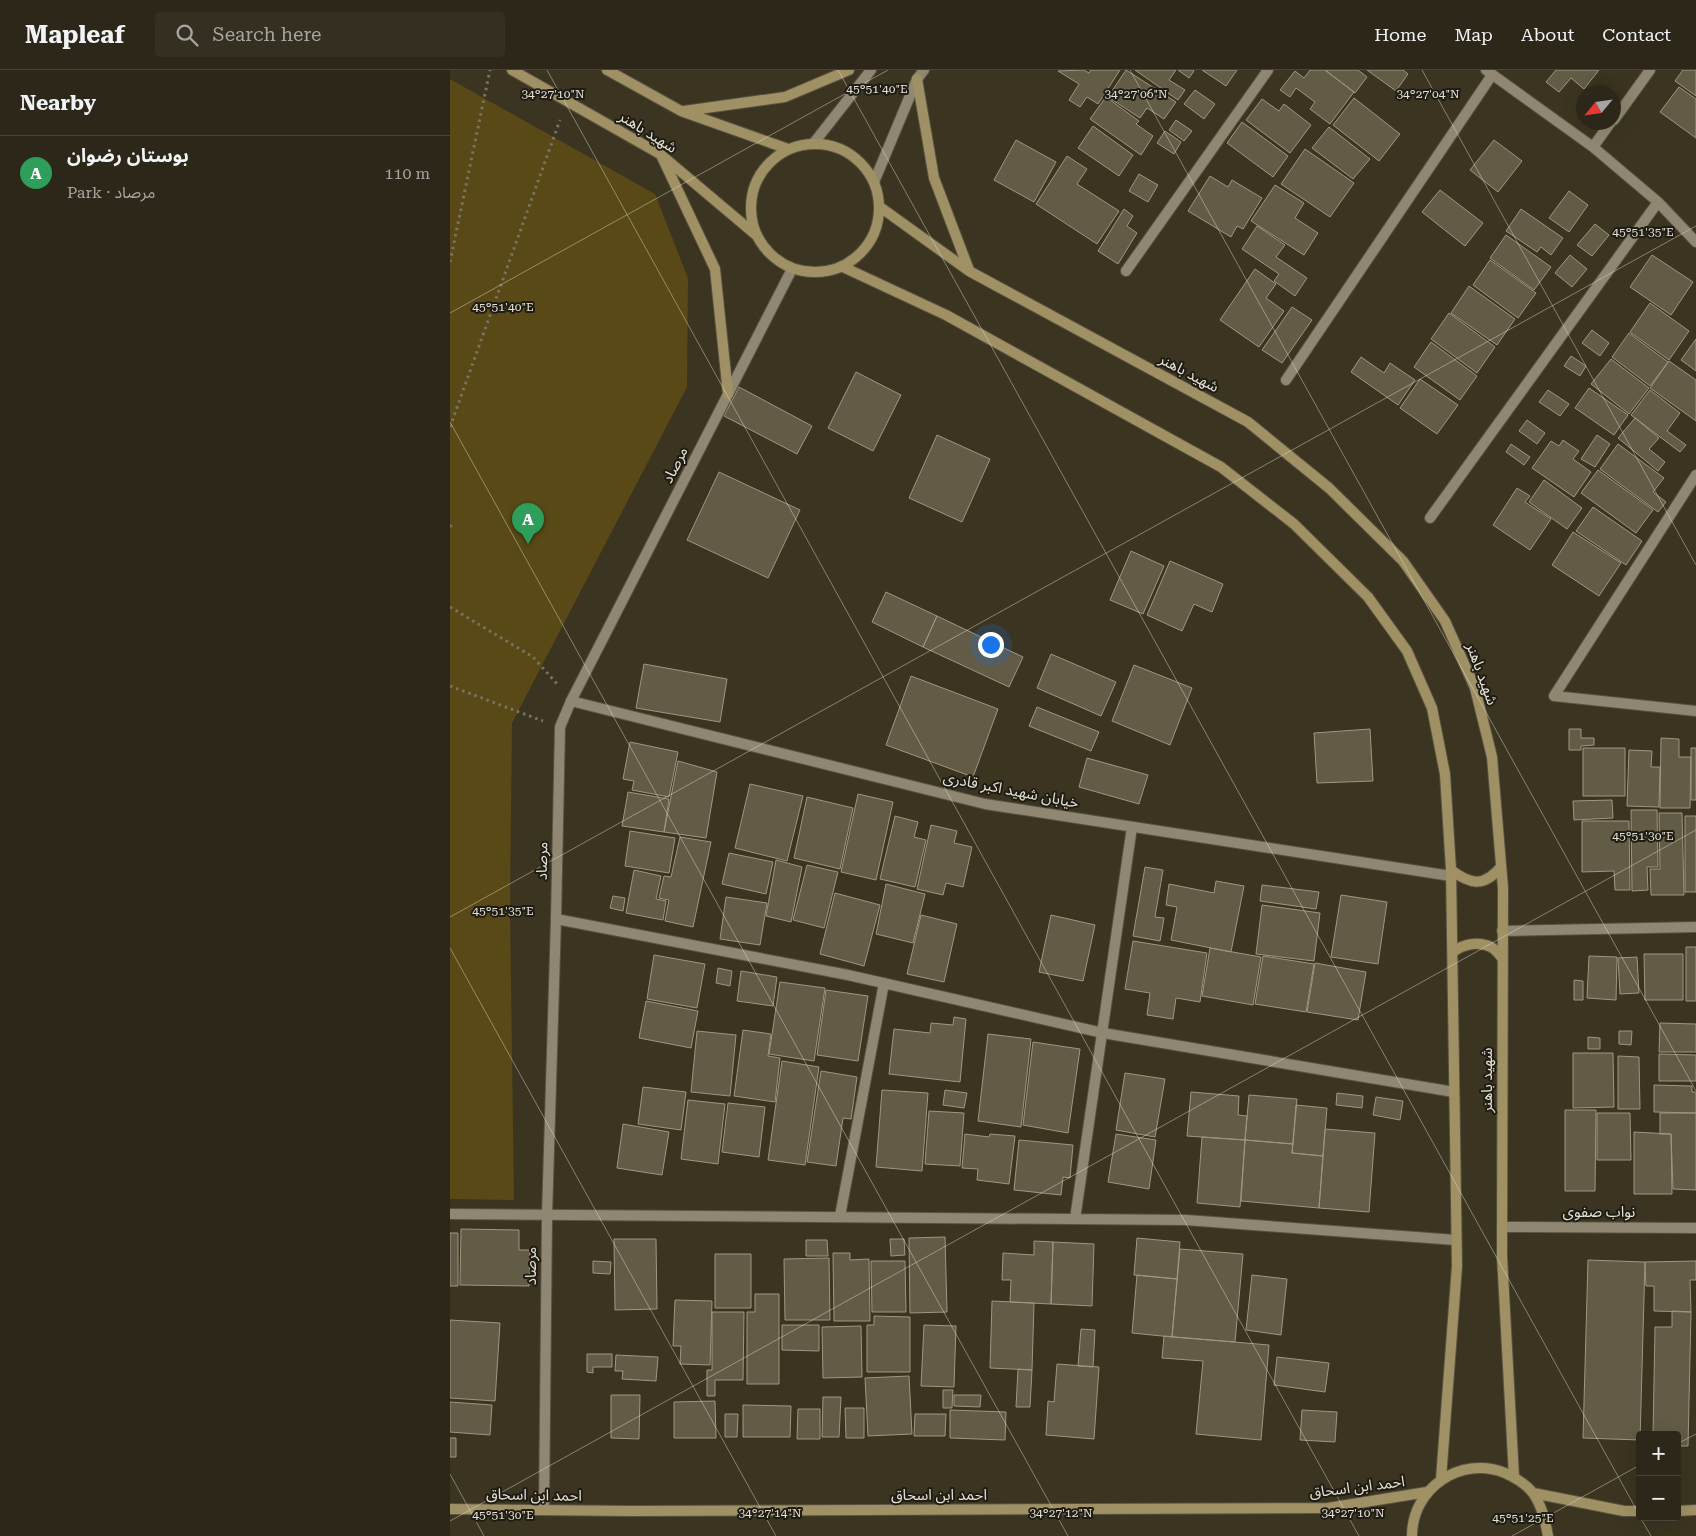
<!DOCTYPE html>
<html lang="en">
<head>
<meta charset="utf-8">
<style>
  body { margin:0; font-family:"Roboto Serif","Noto Sans Arabic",serif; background:#342f21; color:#f1f3f6 }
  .controls { position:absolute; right:15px; bottom:15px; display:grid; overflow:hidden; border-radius:5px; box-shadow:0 5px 20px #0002 }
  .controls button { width:45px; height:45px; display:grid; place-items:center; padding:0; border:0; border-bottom:1px solid #484437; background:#2c2718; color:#f1f3f6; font:25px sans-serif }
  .compass { position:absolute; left:1126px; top:15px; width:45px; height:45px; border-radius:50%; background:#2c2718; box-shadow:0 5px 20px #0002; rotate:241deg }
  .you { position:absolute; left:540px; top:574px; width:18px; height:18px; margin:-12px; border:4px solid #fff; border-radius:50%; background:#1a73e8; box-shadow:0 0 0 8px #1a73e833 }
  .badge { display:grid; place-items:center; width:32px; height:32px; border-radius:50%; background:#bca0f2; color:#fff; font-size:16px; font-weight:700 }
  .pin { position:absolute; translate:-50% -41px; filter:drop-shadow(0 1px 2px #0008) }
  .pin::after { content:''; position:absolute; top:26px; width:18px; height:15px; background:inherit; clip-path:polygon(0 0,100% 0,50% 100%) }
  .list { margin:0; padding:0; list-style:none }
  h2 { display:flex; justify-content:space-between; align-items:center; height:65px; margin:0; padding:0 20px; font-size:21px }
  h2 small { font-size:16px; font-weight:400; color:#a6a5a2 }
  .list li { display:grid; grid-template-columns:32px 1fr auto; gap:15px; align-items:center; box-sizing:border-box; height:70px; padding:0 20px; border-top:1px solid #484437 }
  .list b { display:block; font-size:19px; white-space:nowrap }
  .list p { margin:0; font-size:16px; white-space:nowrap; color:#a6a5a2 }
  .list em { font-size:16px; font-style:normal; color:#a6a5a2 }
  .icon { flex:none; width:28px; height:28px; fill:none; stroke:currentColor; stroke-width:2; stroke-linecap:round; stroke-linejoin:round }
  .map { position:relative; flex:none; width:1246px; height:1466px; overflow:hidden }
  header { display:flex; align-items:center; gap:30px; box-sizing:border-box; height:70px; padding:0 25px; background:#2c2718; border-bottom:1px solid #484437 }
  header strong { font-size:24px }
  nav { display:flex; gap:28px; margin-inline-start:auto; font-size:18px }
  .search { width:350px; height:45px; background:#342f21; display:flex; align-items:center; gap:12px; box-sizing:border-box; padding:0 18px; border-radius:5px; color:#a6a5a2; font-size:19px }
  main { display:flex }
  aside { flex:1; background:#2c2718 }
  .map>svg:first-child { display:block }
  .green { fill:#584916 }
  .building { fill:#625b46; stroke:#9e9780 }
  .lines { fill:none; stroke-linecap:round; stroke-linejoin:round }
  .minor-casing { stroke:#595241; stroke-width:12 }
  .tertiary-casing { stroke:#595241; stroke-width:12 }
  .secondary-casing { stroke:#595241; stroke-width:12 }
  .path { stroke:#797362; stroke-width:3; stroke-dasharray:2.5 4; stroke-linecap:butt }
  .minor { stroke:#8f8771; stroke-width:10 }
  .tertiary { stroke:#8f8771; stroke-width:10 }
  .secondary { stroke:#a09165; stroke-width:10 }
  .ticks { fill:none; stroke:#e5e1d5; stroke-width:1; stroke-opacity:0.45 }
  .labels { text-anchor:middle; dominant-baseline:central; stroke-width:4; stroke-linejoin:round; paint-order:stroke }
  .street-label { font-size:15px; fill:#e5e1d5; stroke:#1f1c13 }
  .ticks-label { font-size:12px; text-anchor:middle; fill:#e5e1d5; stroke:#1f1c13; stroke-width:4; stroke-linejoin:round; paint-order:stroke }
</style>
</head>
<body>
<header>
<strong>Mapleaf</strong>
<div class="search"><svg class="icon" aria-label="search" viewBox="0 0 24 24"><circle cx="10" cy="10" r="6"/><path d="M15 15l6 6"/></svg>Search here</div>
<nav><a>Home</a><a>Map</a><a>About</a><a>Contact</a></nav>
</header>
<main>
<aside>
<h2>Nearby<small></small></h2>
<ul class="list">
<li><span class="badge" style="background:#2e9e5b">A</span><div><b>بوستان رضوان</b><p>Park · مرصاد</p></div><em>110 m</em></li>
</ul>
</aside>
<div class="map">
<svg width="1246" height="1466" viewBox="0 0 1246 1466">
  <rect width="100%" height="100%" fill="#3a3420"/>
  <!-- green -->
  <path class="green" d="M0,9L205,124L238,208L237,317L62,653L60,837L64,1130L0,1129Z"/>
  <!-- building -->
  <path class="building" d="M634,0L639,3L641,0H670L648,34L637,27L630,37L619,30L629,14L608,1Z
    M676,0L726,32L714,49L697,38L690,48L658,27Z
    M685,0H726L719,10L735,20L728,30Z
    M728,0H742L744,1L739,8Z
    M752,0H787L776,16Z
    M860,0H875L904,22L880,54L860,39L865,32L846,18L840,27L830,20L845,1L854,8Z
    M875,0H908L917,7L905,23Z
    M917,0H953L958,4L946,21Z
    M1106,0H1149L1134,19L1121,8L1109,22L1096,12Z
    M1233,0H1246V26L1225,11Z
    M1229,17L1246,29V68L1210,42Z
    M745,20L765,34L754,49L734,34Z
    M656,27L689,51L686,54L703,66L691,85L640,49Z
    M904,28L950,64L929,91L883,55Z
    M812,29L829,41L834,34L861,55L840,83L796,50Z
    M726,50L742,61L734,71L719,60Z
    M792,52L838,86L823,107L777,73Z
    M643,56L683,85L669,106L628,78Z
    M879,57L920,89L903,109L862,78Z
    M715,61L731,72L724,84L707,73Z
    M566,70L606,92L584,132L544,110Z
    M1044,70L1072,91L1048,122L1020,100Z
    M855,79L904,113L880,147L831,114Z
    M617,86L637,99L627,114L669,141L647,174L586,134Z
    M689,104L708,115L698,132L679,121Z
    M760,106L778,117L782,110L812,128L793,159L787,156L781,167L738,141Z
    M825,115L854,133L845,148L868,163L854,185L801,151Z
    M990,120L1033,153L1015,176L972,142Z
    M1119,121L1138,135L1119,162L1099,148Z
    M674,139L683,146L677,156L687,163L668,194L648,181Z
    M1071,139L1113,168L1101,185L1091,177L1087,182L1056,161Z
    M1145,154L1159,165L1142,186L1127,175Z
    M807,156L835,175L826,187L857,208L845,226L824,211L829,204L792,179Z
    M1056,165L1101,197L1084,220L1040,188Z
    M1120,185L1137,199L1122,217L1105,203Z
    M1202,185L1243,212L1221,245L1180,217Z
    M1040,190L1086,223L1068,248L1023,215Z
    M805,199L826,214L816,228L834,241L809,277L770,250Z
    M1019,216L1065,249L1047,275L1001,243Z
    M1200,233L1239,261L1219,290L1180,262Z
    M842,237L862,250L832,293L812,280Z
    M999,243L1045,277L1027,303L981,269Z
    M1142,260L1159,273L1150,286L1132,273Z
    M1179,263L1218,292L1200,316L1162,287Z
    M1246,269V301L1231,290Z
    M981,272L1027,306L1010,330L964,297Z
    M1121,286L1136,296L1130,306L1114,296Z
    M911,287L934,303L940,293L965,310L948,335L901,302Z
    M1161,289L1199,318L1179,344L1141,314Z
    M1219,291L1246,310V351L1200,318Z
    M406,302L451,325L423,381L378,358Z
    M970,309L1008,335L987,364L950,338Z
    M289,317L362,356L347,384L274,346Z
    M1139,318L1178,345L1164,365L1125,338Z
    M1098,320L1119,334L1110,346L1089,332Z
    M1200,320L1230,343L1217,361L1236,375L1230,382L1181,345Z
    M1185,348L1209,368L1199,379L1215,392L1208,401L1168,368Z
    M1077,350L1095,363L1087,374L1069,361Z
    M487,365L540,389L512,452L459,428Z
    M1147,365L1160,374L1145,397L1131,389Z
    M1113,370L1129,381L1123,389L1141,402L1124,427L1082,398L1101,371L1109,376Z
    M1061,374L1080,387L1074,395L1056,382Z
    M1168,374L1214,408L1203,422L1216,432L1208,442L1150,399Z
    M1148,400L1203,440L1186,463L1131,423Z
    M269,402L350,440L318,508L237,470Z
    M1094,410L1132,438L1117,459L1079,432Z
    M1067,418L1080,426L1075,432L1101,449L1080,480L1043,455Z
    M1143,437L1192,471L1176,495L1126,461Z
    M1123,462L1171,493L1149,526L1102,495Z
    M681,481L714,496L693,544L660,530Z
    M720,491L773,514L762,542L744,534L732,561L697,545Z
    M436,522L487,546L473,577L422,552Z
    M487,546L573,587L559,617L473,577Z
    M601,584L666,612L651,646L587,618Z
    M194,594L277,609L270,652L186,638Z
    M684,595L742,618L720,675L662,651Z
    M461,606L548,639L523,707L436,675Z
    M587,637L649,662L641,681L579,656Z
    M920,659L923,711L867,713L864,663Z
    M1119,659H1131V668H1144V675L1131,676V680H1119Z
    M1211,668L1229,669V687H1241L1240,738H1210Z
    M180,672L228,682L219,727L182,720L184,711L173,709Z
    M1133,678H1175V726H1133Z
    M1241,678H1246V730H1241Z
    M1179,680L1202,681L1201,697H1210L1209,737L1177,736Z
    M637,688L698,705L689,734L629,717Z
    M228,691L267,702L256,768L214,762Z
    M300,714L353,726L337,791L285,778Z
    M178,722L219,729L214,762L172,756Z
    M408,724L443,732L426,810L391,802Z
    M357,727L403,738L390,799L344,788Z
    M1162,730L1163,748L1124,750L1123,731Z
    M1181,740H1207L1208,797H1197L1198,820L1182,821Z
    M1209,743H1232L1234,825H1201L1200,799H1210Z
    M445,746L468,752L464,767L476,770L465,817L430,809Z
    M1235,746H1246V822H1235Z
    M1132,751H1179L1180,820H1165L1164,801L1132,802Z
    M481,755L507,761L504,773L522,777L513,817L496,813L493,825L467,819Z
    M180,761L225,768L219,803L175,796Z
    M230,767L261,772L243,857L215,851L219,830L209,828L214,806L221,807Z
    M279,783L323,792L316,824L272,814Z
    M326,790L352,797L341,852L316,846Z
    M357,795L388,802L374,858L343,850Z
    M695,797L713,800L705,847L714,848L710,871L683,866Z
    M184,800L211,806L206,829L216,831L213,850L176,843Z
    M766,811L794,816L781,882L721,870L727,837L716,835L719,814L764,823Z
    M436,814L475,824L463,873L426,864Z
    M812,815L869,822L866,839L810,831Z
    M385,823L430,835L414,896L370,884Z
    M891,825L937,832L928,894L881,887Z
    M163,826L175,828L173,841L160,838Z
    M276,827L317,833L310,875L270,869Z
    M812,835L870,843L864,891L806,884Z
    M471,845L507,854L494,912L457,904Z
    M601,845L645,855L633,911L589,902Z
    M683,871L757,883L750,932L726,928L723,949L697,945L700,923L675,919Z
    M1236,877H1246V931H1236Z
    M760,878L811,887L803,935L752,926Z
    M1194,884H1233V930H1195Z
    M204,885L255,894L247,938L197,929Z
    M813,886L864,894L856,942L805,934Z
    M1139,886L1167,887L1166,930L1137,928Z
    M1187,887L1189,923L1170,924L1168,888Z
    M865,893L916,902L908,950L857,942Z
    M268,898L282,901L280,916L266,913Z
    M291,901L327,907L323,936L287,931Z
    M1124,910L1133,911V930H1124Z
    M330,912L375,918L364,991L319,984Z
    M376,920L418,926L408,991L367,985Z
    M196,931L248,941L241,978L189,968Z
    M504,947L516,949L510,1012L439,1004L444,959L480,963L481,953L503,955Z
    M1210,953L1246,954V982H1209Z
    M293,960L321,964L318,986L330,988L325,1032L284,1026Z
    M247,961L286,965L280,1026L241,1022Z
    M1169,961H1182L1181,975L1169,974Z
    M538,964L581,969L571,1057L528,1051Z
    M1138,967L1150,968V979H1138Z
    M583,972L630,979L618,1063L573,1055Z
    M1123,983H1163L1164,1037L1123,1038Z
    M1209,984L1246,985V1011H1209Z
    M1168,986L1189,987L1190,1039H1168Z
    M332,991L369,997L355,1095L318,1090Z
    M371,1001L407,1007L401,1049L393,1048L386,1096L357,1092Z
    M675,1003L715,1009L705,1067L666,1060Z
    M1204,1015L1242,1016V1022H1246V1043L1204,1042Z
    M193,1017L236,1022L231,1060L188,1054Z
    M432,1020L478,1023L472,1101L426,1097Z
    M495,1020L517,1023L514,1038L493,1035Z
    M741,1022L789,1026L788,1045L797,1046L795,1070L737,1066Z
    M887,1023L913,1026L912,1038L886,1035Z
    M799,1025L847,1029L843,1074L795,1070Z
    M926,1027L953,1031L950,1050L923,1045Z
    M238,1030L275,1034L268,1094L231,1089Z
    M278,1033L315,1037L309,1087L272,1082Z
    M846,1035L877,1038L873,1086L842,1083Z
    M1115,1040H1146L1145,1121H1115Z
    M479,1041L514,1043L510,1096L475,1094Z
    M1147,1043H1180L1181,1090H1147Z
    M1210,1043H1246V1120L1223,1119L1221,1064H1210Z
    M173,1054L219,1062L212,1105L167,1098Z
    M875,1059L925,1063L919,1142L869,1138Z
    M1184,1062L1221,1064L1222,1124H1184Z
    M515,1064L539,1067L540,1064L565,1066L559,1114L527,1110L528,1099L512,1098Z
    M666,1064L706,1070L699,1119L658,1112Z
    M752,1067L795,1070L790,1137L747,1133Z
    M569,1070L623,1075L620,1108L613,1107L611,1125L564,1120Z
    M795,1070L843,1074L842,1083L873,1086L869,1138L791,1131Z
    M11,1159L69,1160V1180H80L79,1216L10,1215Z
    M0,1163H8V1216H0Z
    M495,1167L497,1242L460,1243L459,1168Z
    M687,1168L730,1172L727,1209L684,1205Z
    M164,1169H206L207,1239L165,1240Z
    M440,1169H454L455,1185L441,1186Z
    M356,1170H377L378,1186H356Z
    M584,1171L603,1172L601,1234L560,1232L561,1210H552L553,1183L584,1185Z
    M603,1172L644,1174L642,1236L601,1234Z
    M730,1179L793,1184L785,1272L722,1267Z
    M383,1183H400V1190L419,1189L420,1251H384Z
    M265,1184H301V1238H265Z
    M379,1188L380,1250H335L334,1189Z
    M1138,1190L1195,1192L1190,1370L1133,1368Z
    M143,1191L161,1192L160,1204L143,1203Z
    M421,1191H455L456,1242H422Z
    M1246,1191V1210H1240L1241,1242L1204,1241V1216H1196L1195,1192Z
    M687,1205L727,1209L722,1267L682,1263Z
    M802,1205L837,1209L831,1265L796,1260Z
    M305,1224H329V1314H297V1242H305Z
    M225,1230L262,1231L260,1295L230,1294L231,1276H223Z
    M542,1231L584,1233L582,1300L540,1298Z
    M1222,1241L1241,1242L1238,1376H1227V1365H1203L1205,1257H1222Z
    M262,1242H294L293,1310H265V1326H257V1300H262Z
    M424,1246L460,1247V1302H417V1255H424Z
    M0,1250L50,1253L45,1331L0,1328Z
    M332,1255H369V1281L332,1280Z
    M474,1255L506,1256L504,1317L471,1316Z
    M411,1256L412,1307L373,1308L372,1257Z
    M631,1259L645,1260L643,1297L628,1296Z
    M714,1266L819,1275L811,1370L746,1364L753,1291L712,1288Z
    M137,1284H162V1297H143V1303L137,1302Z
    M166,1285L208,1287L206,1311L172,1309L173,1301H165Z
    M827,1287L879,1293L875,1322L824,1315Z
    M607,1294L649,1297L644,1369L596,1365L598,1331L604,1332Z
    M568,1299L582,1300L580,1337H566Z
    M459,1306L462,1364L418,1366L415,1308Z
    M493,1320H503L502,1338H493Z
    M161,1325H190L189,1369L161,1368Z
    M504,1325H531L530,1337L504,1336Z
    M373,1327H391L389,1367H372Z
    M265,1331L266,1368H224V1332Z
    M0,1332L42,1335L40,1365L0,1362Z
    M293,1335L341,1336L340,1367H293Z
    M395,1338H414V1368H396Z
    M348,1339H370V1369H347Z
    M500,1340L556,1342L555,1370L500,1368Z
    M852,1340L887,1342L885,1372L850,1370Z
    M275,1344H288L287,1367H275Z
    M465,1344H496L495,1366H464Z
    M0,1368H6V1387H0Z"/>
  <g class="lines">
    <!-- minor casing -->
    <g class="minor-casing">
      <path id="minor" d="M1036,0L1143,77L1208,132L1246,172
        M1164,50L1200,0
        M1143,77L1161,52
        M676,201L818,0
        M836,310L1042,5
        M1246,405L1104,626L1246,641
        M980,448L1208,132
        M121,631L535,734L1001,806
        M106,849L398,905L653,963L1004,1022
        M1052,861L1246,857
        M0,1144L736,1150L1006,1170
        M390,1146L434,913
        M625,1149L682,757
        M1052,1157L1246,1158"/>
    </g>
    <!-- tertiary casing -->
    <g class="tertiary-casing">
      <path id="tertiary" d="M363,74L421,0
        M424,112L467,9L474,0
        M94,1440L97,1146L106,849L110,657L121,631L342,199"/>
    </g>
    <!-- secondary casing -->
    <g class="secondary-casing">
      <path id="secondary" d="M62,0L210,84L306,165
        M157,0L231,41L338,79
        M467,9L484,108L519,200
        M234,41L335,27L399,0
        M301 138a64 64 0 1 1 128 0a64 64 0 1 1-128 0Z
        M212,87L265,199L278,324
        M430,137L519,201L798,352L879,418L953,491L995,551L1025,618L1042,687L1053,818L1052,1186L1064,1407
        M393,197L496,245L771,397L844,454L918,527L957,581L982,638L995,704L1001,800L1007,1196L991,1409
        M1001,800C1021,815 1034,817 1051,797
        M1003,882C1013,874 1028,871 1041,877C1045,879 1049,884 1052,888
        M1083,1423L1174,1441H1190
        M0,1439L181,1441L878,1438L977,1422
        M1227,1441L1246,1440
        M962,1466C962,1418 1011,1385 1055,1403C1066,1408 1076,1414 1083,1423C1092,1436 1095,1450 1098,1466"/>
    </g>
    <!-- path -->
    <path class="path" d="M0,192L40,0
      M0,357L110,50
      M0,457L4,452
      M0,537L83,587L108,615
      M0,616L93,651"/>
    <!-- minor -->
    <use href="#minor" class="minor"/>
    <!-- tertiary -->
    <use href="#tertiary" class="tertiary"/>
    <!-- secondary -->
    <use href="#secondary" class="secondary"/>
  </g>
  <!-- ticks -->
  <path class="ticks" d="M97,0L909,1466M388,0L1190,1446M680,0L1246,1021M972,0L1246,495M0,243L438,0M0,352L618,1466M0,847L1246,156M0,878L326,1466M1227,1374L1246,1364M0,1404L34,1466M1190,1447L1201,1466M0,1451L1246,760M1062,1466L1190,1395"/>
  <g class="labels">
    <!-- street labels -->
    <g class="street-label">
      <text transform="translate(198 62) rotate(32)">شهید باهنر</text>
      <text transform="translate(739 303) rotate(28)">شهید باهنر</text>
      <text transform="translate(225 395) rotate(-63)">مرصاد</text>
      <text transform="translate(1032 604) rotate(70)">شهید باهنر</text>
      <text transform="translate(561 720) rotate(11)">خیابان شهید اکبر قادری</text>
      <text transform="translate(92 791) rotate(-89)">مرصاد</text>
      <text transform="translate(1037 1010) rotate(-90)">شهید باهنر</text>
      <text x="1149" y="1142">نواب صفوی</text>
      <text transform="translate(81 1196) rotate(-90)">مرصاد</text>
      <text transform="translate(907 1417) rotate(-7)">احمد ابن اسحاق</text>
      <text transform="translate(84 1425) rotate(1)">احمد ابن اسحاق</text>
      <text x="489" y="1425">احمد ابن اسحاق</text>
    </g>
  </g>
  <g class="ticks-label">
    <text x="427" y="23">45°51'40"E</text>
    <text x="103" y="28">34°27'10"N</text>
    <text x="686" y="28">34°27'06"N</text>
    <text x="978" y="28">34°27'04"N</text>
    <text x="1193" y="166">45°51'35"E</text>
    <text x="53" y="241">45°51'40"E</text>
    <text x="1193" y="770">45°51'30"E</text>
    <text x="53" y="845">45°51'35"E</text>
    <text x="320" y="1447">34°27'14"N</text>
    <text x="611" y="1447">34°27'12"N</text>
    <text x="903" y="1447">34°27'10"N</text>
    <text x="53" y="1449">45°51'30"E</text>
    <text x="1073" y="1452">45°51'25"E</text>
  </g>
</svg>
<div class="controls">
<button>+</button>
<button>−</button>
</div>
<svg class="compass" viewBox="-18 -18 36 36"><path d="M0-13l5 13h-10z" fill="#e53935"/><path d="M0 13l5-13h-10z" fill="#a6a5a2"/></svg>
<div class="you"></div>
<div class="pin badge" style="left:78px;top:474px;background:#2e9e5b">A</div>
</div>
</main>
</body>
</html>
